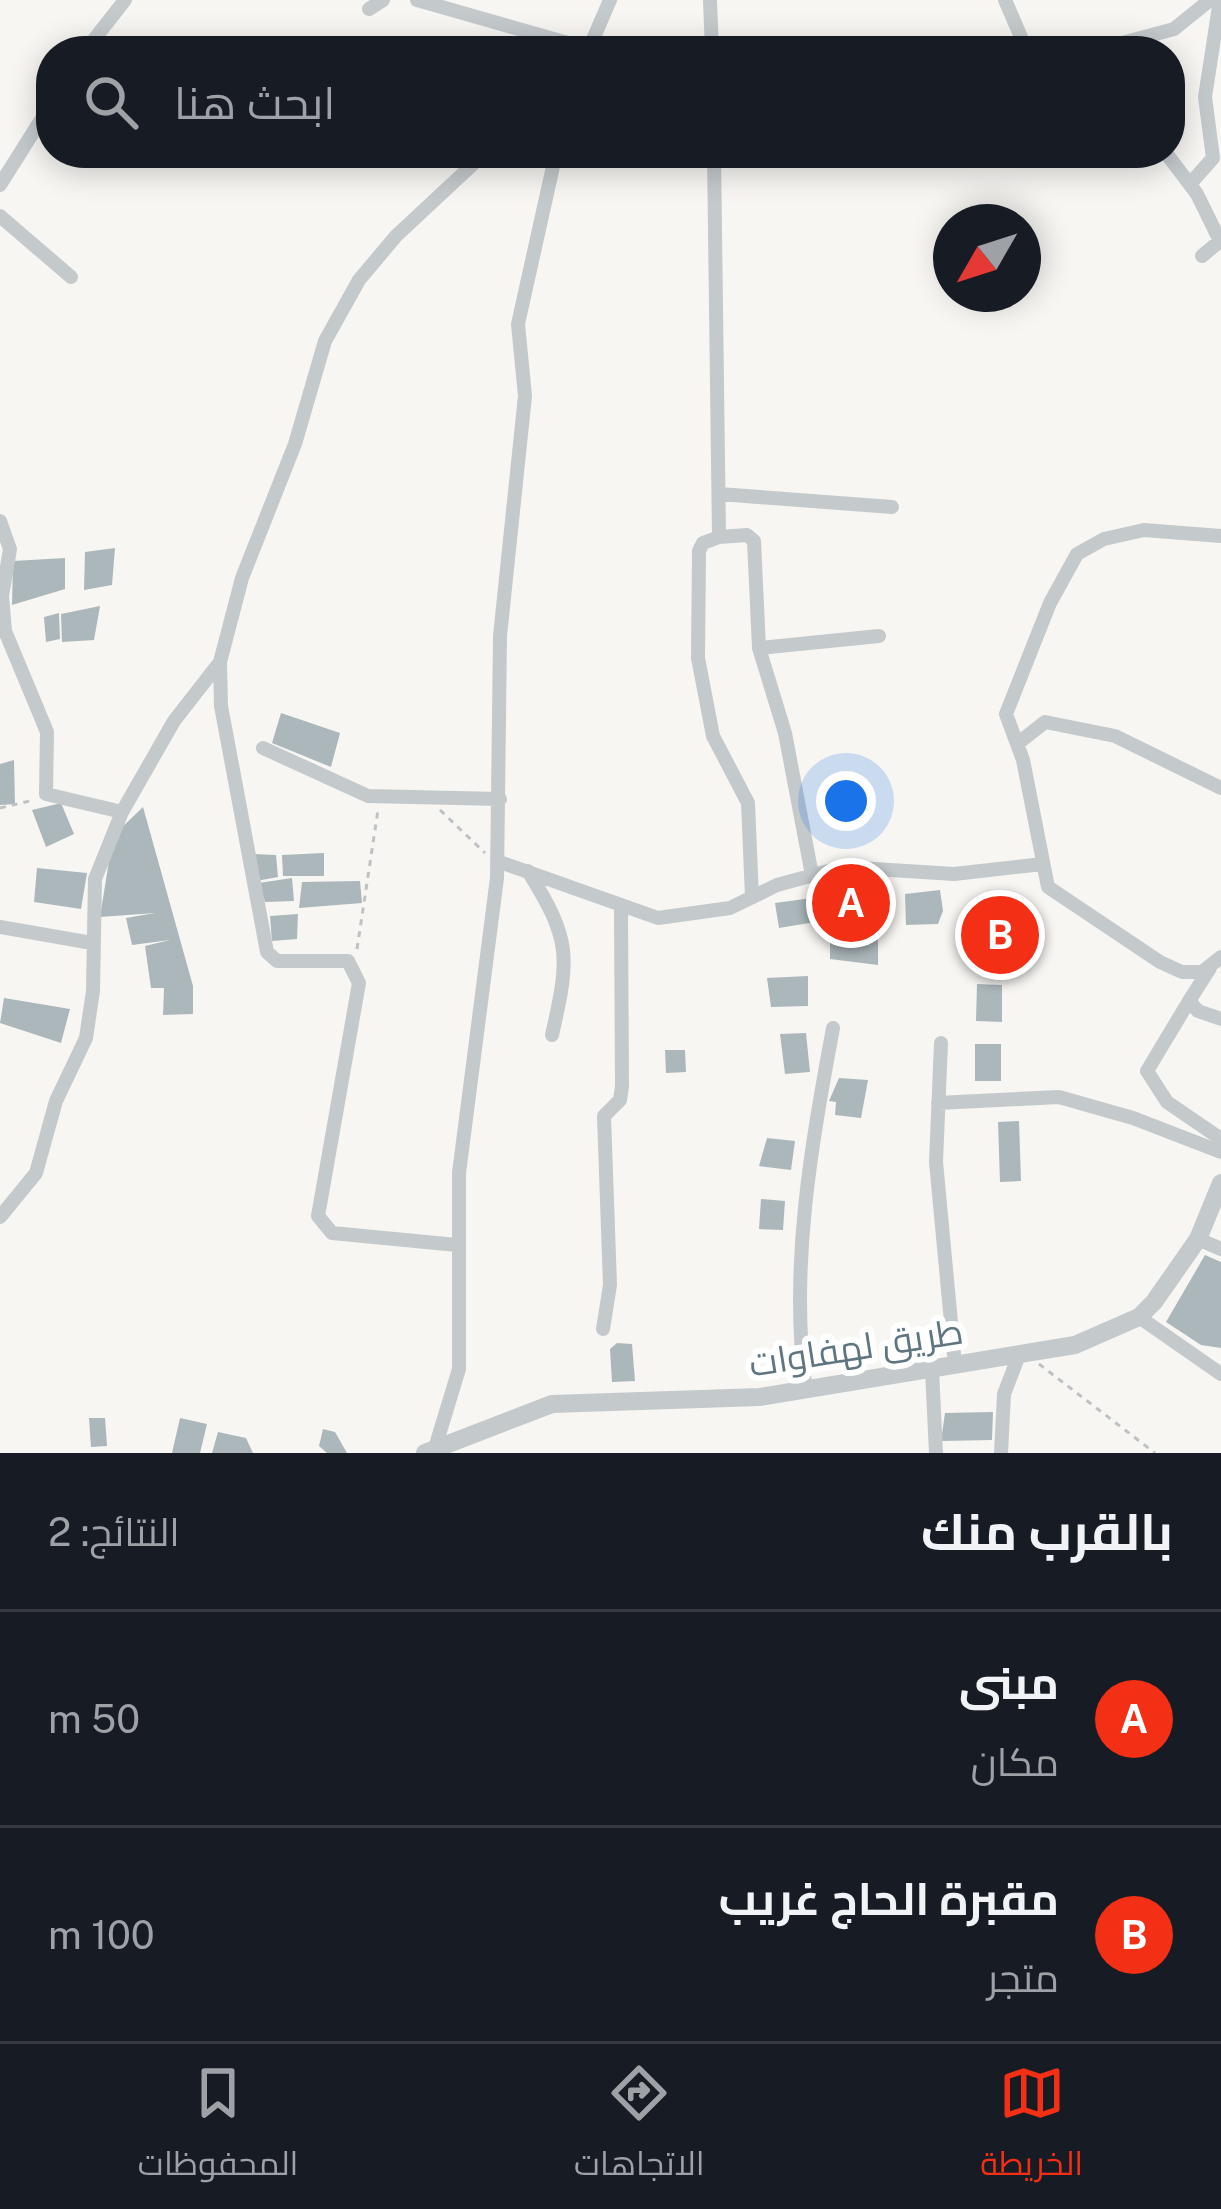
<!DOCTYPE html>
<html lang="ar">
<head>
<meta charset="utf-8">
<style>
  body { margin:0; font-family:"Public Sans",Cairo,sans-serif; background:#242831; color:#f1f3f6; direction:rtl }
  .compass { position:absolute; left:933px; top:204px; width:108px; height:108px; border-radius:50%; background:#171b24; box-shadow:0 6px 30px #0003; rotate:231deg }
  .you { position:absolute; left:846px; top:801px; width:42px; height:42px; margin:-30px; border:9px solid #fff; border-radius:50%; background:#1a73e8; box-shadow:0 0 0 18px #1a73e833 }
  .badge { display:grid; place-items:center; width:78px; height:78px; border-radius:50%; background:#f32f16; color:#fff; font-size:39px; font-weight:700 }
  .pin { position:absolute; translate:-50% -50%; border:6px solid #fff; box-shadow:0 3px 12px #0006 }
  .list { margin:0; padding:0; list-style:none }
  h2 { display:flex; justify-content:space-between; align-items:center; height:156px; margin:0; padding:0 48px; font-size:51px }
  h2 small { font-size:39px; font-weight:400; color:#9ea1a6 }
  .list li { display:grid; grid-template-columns:78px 1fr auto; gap:36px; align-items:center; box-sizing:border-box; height:216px; padding:0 48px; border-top:3px solid #363941 }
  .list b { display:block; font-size:45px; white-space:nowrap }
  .list p { margin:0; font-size:39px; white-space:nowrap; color:#9ea1a6 }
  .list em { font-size:39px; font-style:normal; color:#9ea1a6 }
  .icon { flex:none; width:66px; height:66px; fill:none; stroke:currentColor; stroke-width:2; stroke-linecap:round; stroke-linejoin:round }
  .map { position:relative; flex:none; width:1221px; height:1453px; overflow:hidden; direction:ltr }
  .search { position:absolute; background:#171b24; box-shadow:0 6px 30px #0003; left:36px; right:36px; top:36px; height:132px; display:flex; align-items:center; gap:30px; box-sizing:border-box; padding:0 42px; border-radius:48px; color:#9ea1a6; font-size:45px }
  .sheet { height:588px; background:#171b24 }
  nav { display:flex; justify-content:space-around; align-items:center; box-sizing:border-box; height:168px; border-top:3px solid #363941; background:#171b24; font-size:33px; color:#9ea1a6 }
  nav a { display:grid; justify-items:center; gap:6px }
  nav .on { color:#f32f16 }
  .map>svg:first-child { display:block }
  .building { fill:#acb7bb }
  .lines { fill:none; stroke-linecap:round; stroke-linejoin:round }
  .path { stroke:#bfc2c4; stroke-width:3; stroke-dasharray:6 6; stroke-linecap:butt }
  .minor { stroke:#c4c9cc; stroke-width:14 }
  .tertiary { stroke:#c4c9cc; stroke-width:18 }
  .labels { text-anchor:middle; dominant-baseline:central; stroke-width:12; stroke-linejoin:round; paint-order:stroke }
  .street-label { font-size:36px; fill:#5f7681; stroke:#fff }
</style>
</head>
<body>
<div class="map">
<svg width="1221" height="1453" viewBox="0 0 1221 1453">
  <rect width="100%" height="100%" fill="#f7f6f3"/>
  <!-- building -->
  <path class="building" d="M115,548L112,585L84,590L85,552Z
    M65,558V589L12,605L13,561Z
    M100,606L94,640L62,642L61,614Z
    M59,613L60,639L46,642L44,617Z
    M281,713L340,733L331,767L272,743Z
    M14,760L15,804L0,805V764Z
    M61,803L74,834L46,847L32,810Z
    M143,807L193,986V1014L163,1015L164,988H151L145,946L170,940L132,945L126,918L155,913L100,917L113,836Z
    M324,853V876H283L282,855Z
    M251,854L276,855L278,877L256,881Z
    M37,868L87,873L81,909L34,902Z
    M292,878L294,901L265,902L259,883Z
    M360,881L362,903L299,908L302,882Z
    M865,888L864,921H838V892Z
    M940,890L943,911L938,924L906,925L905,894Z
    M812,898L815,922L779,928L775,903Z
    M298,914L297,939L272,941L270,916Z
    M830,939L878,940V965L830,959Z
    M808,976V1006L771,1007L767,978Z
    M977,984L1002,985V1022L976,1021Z
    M4,998L70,1009L61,1043L0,1023Z
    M806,1033L810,1072L785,1074L780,1034Z
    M975,1044H1001V1081H975Z
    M665,1050H685L686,1072L666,1073Z
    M839,1078L868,1080L861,1118L835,1115L836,1102L829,1101Z
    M1019,1121L1021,1181L1000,1182L998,1122Z
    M767,1138L795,1141L791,1170L759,1166Z
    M761,1199L785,1201L783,1230L759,1229Z
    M1205,1255L1221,1262V1348L1201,1345L1166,1322Z
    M617,1343L632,1344L635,1381L612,1382L610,1349Z
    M993,1412L992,1440L941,1441L945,1413Z
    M89,1418H105L107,1446L91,1447Z
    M180,1418L207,1424L200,1453H172Z
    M323,1429L335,1432L347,1453H327L319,1446Z
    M218,1432L246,1438L253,1453H212Z"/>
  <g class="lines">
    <!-- path -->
    <path class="path" d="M0,808L34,800
      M440,810L485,853
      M357,949L378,810
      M1039,1364L1155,1453"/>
    <!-- minor -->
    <path class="minor" d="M417,0L589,49
      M710,0L712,51
      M1005,0L1027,51
      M369,9L383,0
      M85,51L125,0
      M588,51L610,0
      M1092,51L1174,29L1210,0
      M714,153L719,537L703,543L699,551L698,658L713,736L748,803L752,897
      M1166,153L1197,194L1220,241L1202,256
      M1190,184L1213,158L1205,97L1220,0
      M0,185L51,104
      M0,216L71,277
      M719,494L892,507
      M0,521L10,549L2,596L5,631L47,732L46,794L122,812L174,721L220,662
      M1221,536L1144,530L1104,539L1077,554L1050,603L1006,714L1023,760L1048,887L1160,962L1182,972H1202L1221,957
      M719,537L747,535L754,541L759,648L785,733L812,875
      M759,648L879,636
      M1017,744L1045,722L1115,736L1221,788
      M263,748L368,796L500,799
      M497,861L658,918L730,908L777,885L843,867L954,874L1043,864
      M528,871C571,940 570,956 552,1035
      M0,927L92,943
      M1210,968L1189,1001L1198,1011L1221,1019
      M1189,1001L1147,1071L1167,1102L1221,1139
      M941,1043L936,1162L955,1365
      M938,1103L1059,1097L1133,1118L1221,1152
      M0,1217L36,1173L56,1101L86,1038L93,991L95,879L122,812
      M1198,1239L1221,1249
      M457,1245L332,1233L318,1216L359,983L348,961H277L267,952L221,706L220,662L242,578L295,444L325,341L359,280L396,236L485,153
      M1139,1317L1221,1374
      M603,1329L610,1285L604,1116L620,1100L622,1086L621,908
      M932,1370L936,1453
      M806,1391C789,1270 811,1147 833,1028
      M435,1448L459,1369V1173L497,878L500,636L525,396L518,324L556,153
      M1001,1453L1004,1394L1019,1355"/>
    <!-- tertiary -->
    <path class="tertiary" d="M425,1453L552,1404L760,1397L1075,1345L1139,1317L1154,1302L1198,1239L1221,1183"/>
  </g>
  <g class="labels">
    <!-- street labels -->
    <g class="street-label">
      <text transform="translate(856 1347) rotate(-9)">طريق لهفاوات</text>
    </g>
  </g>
</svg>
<svg class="compass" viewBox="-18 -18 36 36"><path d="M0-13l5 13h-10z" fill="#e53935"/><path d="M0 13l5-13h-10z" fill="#9ea1a6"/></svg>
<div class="you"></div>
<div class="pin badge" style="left:851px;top:903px">A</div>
<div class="pin badge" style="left:1000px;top:935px">B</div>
<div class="search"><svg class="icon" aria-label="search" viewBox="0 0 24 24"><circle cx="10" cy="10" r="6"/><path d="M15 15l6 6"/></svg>ابحث هنا</div>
</div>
<section class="sheet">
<h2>بالقرب منك<small>النتائج: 2</small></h2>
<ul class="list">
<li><span class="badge">A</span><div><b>مبنى</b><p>مكان</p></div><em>50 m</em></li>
<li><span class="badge">B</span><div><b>مقبرة الحاج غريب</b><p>متجر</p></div><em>100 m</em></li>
</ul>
</section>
<nav>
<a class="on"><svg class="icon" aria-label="map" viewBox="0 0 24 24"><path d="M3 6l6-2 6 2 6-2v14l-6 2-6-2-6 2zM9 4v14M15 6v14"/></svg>الخريطة</a>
<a><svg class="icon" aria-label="directions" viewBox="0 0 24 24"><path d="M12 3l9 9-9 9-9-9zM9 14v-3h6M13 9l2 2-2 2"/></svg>الاتجاهات</a>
<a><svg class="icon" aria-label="saved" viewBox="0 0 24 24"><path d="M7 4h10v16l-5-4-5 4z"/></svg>المحفوظات</a>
</nav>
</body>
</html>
